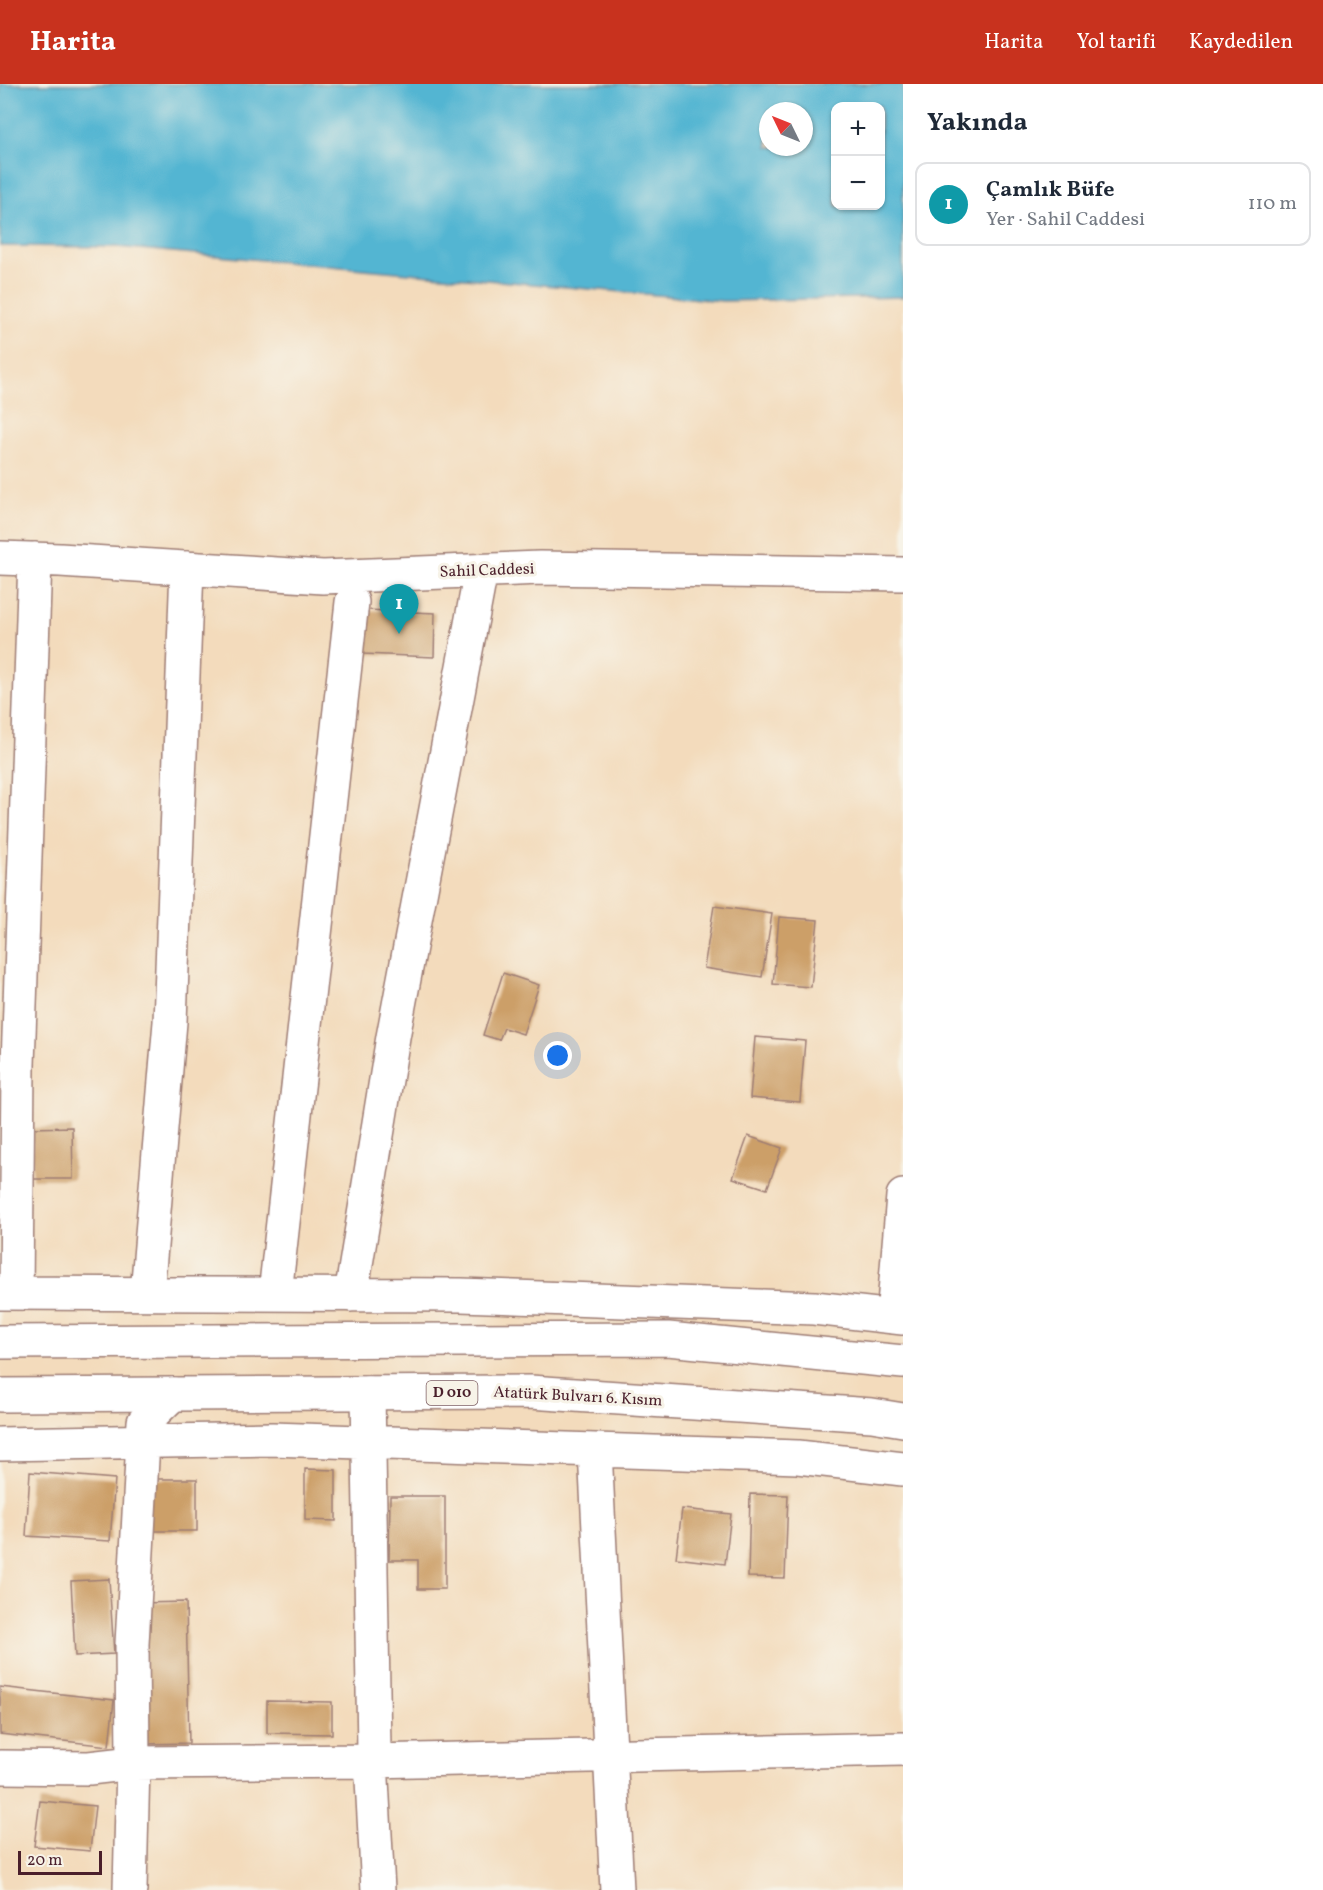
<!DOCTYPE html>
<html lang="tr">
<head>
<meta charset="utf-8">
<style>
  body { margin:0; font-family:Vollkorn,serif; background:#f2f2f3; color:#1f2937 }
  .controls { position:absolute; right:18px; top:18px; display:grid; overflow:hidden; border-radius:12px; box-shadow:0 2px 4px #0004 }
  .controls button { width:54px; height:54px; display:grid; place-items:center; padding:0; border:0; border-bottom:2px solid #e0e1e3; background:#fff; color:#1f2937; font:30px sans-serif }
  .compass { position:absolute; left:759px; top:18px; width:54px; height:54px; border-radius:50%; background:#fff; box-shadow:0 2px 4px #0004; rotate:313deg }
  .scale { position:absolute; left:18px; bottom:15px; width:84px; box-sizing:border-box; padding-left:6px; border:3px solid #4a1f2b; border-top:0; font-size:16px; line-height:21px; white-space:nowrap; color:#4a1f2b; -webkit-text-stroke:4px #f7f3e8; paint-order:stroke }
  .you { position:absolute; left:558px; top:972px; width:21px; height:21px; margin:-15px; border:4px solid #fff; border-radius:50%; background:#1a73e8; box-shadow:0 0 0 9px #1a73e833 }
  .badge { display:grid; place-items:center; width:39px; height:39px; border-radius:50%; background:#c8321e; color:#fff; font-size:20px; font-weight:700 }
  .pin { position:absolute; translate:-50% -50px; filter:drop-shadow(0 2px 3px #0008) }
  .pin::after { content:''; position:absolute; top:32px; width:21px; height:18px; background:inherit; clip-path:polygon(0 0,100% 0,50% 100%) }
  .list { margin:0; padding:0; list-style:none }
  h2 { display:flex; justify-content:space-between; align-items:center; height:78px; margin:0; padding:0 24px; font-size:26px }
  h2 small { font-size:20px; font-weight:400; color:#747a83 }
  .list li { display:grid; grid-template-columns:39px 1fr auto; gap:18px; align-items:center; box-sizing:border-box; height:84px; margin:0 12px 12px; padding:0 12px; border:2px solid #e0e1e3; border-radius:12px }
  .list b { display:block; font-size:22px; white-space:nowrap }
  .list p { margin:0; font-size:20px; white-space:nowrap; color:#747a83 }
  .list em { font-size:20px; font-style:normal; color:#747a83 }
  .map { position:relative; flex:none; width:903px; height:1806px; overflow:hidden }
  header { display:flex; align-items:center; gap:36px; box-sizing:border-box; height:84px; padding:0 30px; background:#c8321e; color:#fff }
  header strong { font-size:28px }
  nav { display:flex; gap:33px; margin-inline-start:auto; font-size:21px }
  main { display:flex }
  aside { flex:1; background:#fff }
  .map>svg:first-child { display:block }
  .water { fill:#53b5d2; stroke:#4e6a7e; stroke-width:1.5; fill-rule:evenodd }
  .building { fill:#cc9f68 }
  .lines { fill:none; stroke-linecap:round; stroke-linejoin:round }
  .minor-casing { stroke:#9e7d74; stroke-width:36 }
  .highway-casing { stroke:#9e7d74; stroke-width:36 }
  .minor { stroke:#fff; stroke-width:33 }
  .highway { stroke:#fff; stroke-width:33 }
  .labels { text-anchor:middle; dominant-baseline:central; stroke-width:6; stroke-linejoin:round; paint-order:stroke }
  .shield { fill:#f7f3e8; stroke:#7e5f64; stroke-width:1.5 }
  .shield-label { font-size:15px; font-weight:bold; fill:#4a1f2b }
  .street-label { font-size:16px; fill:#4a1f2b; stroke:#f7f3e8 }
</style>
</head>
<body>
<header>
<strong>Harita</strong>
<nav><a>Harita</a><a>Yol tarifi</a><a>Kaydedilen</a></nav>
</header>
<main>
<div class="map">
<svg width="903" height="1806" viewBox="0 0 903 1806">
  <rect width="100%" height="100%" fill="#f7f3e8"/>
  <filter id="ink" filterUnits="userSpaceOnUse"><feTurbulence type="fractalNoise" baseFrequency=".0167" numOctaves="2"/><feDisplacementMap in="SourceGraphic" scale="12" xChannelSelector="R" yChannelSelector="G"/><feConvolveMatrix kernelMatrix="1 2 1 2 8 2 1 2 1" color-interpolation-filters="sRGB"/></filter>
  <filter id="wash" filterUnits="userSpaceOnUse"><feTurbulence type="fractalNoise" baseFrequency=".008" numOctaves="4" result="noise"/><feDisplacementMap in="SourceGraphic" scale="24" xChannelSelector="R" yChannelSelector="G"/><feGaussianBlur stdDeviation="1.35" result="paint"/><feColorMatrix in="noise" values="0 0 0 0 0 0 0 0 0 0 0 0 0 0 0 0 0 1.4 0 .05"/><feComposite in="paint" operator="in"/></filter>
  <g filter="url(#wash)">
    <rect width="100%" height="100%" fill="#f3dbbc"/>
    <!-- water -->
    <path class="water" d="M0,0H903V213L723,217L117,163L0,162ZM836,22H880V122H836ZM768,27H804V63H768Z"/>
    <g id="blocks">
      <!-- building -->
      <path class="building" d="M365,526L435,529L434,573L363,570Z
        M714,822L772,830L762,893L704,884Z
        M779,833L818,836L811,903L773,900Z
        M503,889L539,901L523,950L504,944L499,956L483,951Z
        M755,953L805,957L800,1018L750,1014Z
        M72,1043L73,1095H32V1044Z
        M748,1052L782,1064L767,1105L733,1094Z
        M305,1385L336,1386V1437L305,1436Z
        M30,1388L115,1395L110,1457L26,1452Z
        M148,1395H197V1447H148Z
        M750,1410L788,1411L785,1494L748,1493Z
        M390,1412H445V1505H418V1476H389Z
        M682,1425L731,1430L725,1480L676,1474Z
        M109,1495L114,1570L75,1572L71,1497Z
        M186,1518L189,1659L142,1660L140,1519Z
        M0,1603L114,1616L109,1662L0,1650Z
        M267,1617L332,1618V1650L267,1649Z
        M40,1717L95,1722L90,1767L34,1762Z"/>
    </g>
  </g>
  <g filter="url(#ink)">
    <use href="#blocks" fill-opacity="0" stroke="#9e7d74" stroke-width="1.5"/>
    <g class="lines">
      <!-- minor casing -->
      <g class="minor-casing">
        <path id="minor" d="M0,474L60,476L323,493L540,484L903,490
          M0,1209L461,1211L814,1224L903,1234
          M16,1209L18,981L35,475
          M147,1209L170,938L187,484
          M275,1210L352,518
          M351,1211L393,953L481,487
          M893,1233L903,1112
          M368,1309L374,1666L371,1677L378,1806
          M0,1360L272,1355L798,1373L903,1385
          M595,1366L617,1806
          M0,1683L89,1684L133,1679L371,1677L903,1665
          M130,1806L133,1679L132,1560L144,1338L173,1310"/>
      </g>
      <!-- highway casing -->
      <g class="highway-casing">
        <path id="highway" d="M0,1258L668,1255L903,1278
          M0,1311L530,1308L872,1331L903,1336"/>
      </g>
      <!-- minor -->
      <use href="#minor" class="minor"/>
      <!-- highway -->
      <use href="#highway" class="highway"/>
    </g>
  </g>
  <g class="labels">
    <!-- shield labels -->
    <rect class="shield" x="426.5" y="1297" width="51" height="24" rx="4.5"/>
    <g class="shield-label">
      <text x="452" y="1309">D 010</text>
    </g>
    <!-- street labels -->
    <g class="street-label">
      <text transform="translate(487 487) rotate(-2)">Sahil Caddesi</text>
      <text transform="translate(578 1313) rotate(3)">Atatürk Bulvarı 6. Kısım</text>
    </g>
  </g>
</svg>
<div class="controls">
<button>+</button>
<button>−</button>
</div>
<svg class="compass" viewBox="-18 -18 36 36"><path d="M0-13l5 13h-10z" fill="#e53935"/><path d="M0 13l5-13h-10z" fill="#747a83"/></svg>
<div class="scale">20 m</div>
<div class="you"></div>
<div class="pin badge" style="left:399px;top:550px;background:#0f9aa8">1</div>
</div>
<aside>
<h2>Yakında<small></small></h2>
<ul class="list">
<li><span class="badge" style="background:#0f9aa8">1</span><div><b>Çamlık Büfe</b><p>Yer · Sahil Caddesi</p></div><em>110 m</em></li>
</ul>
</aside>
</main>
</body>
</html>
